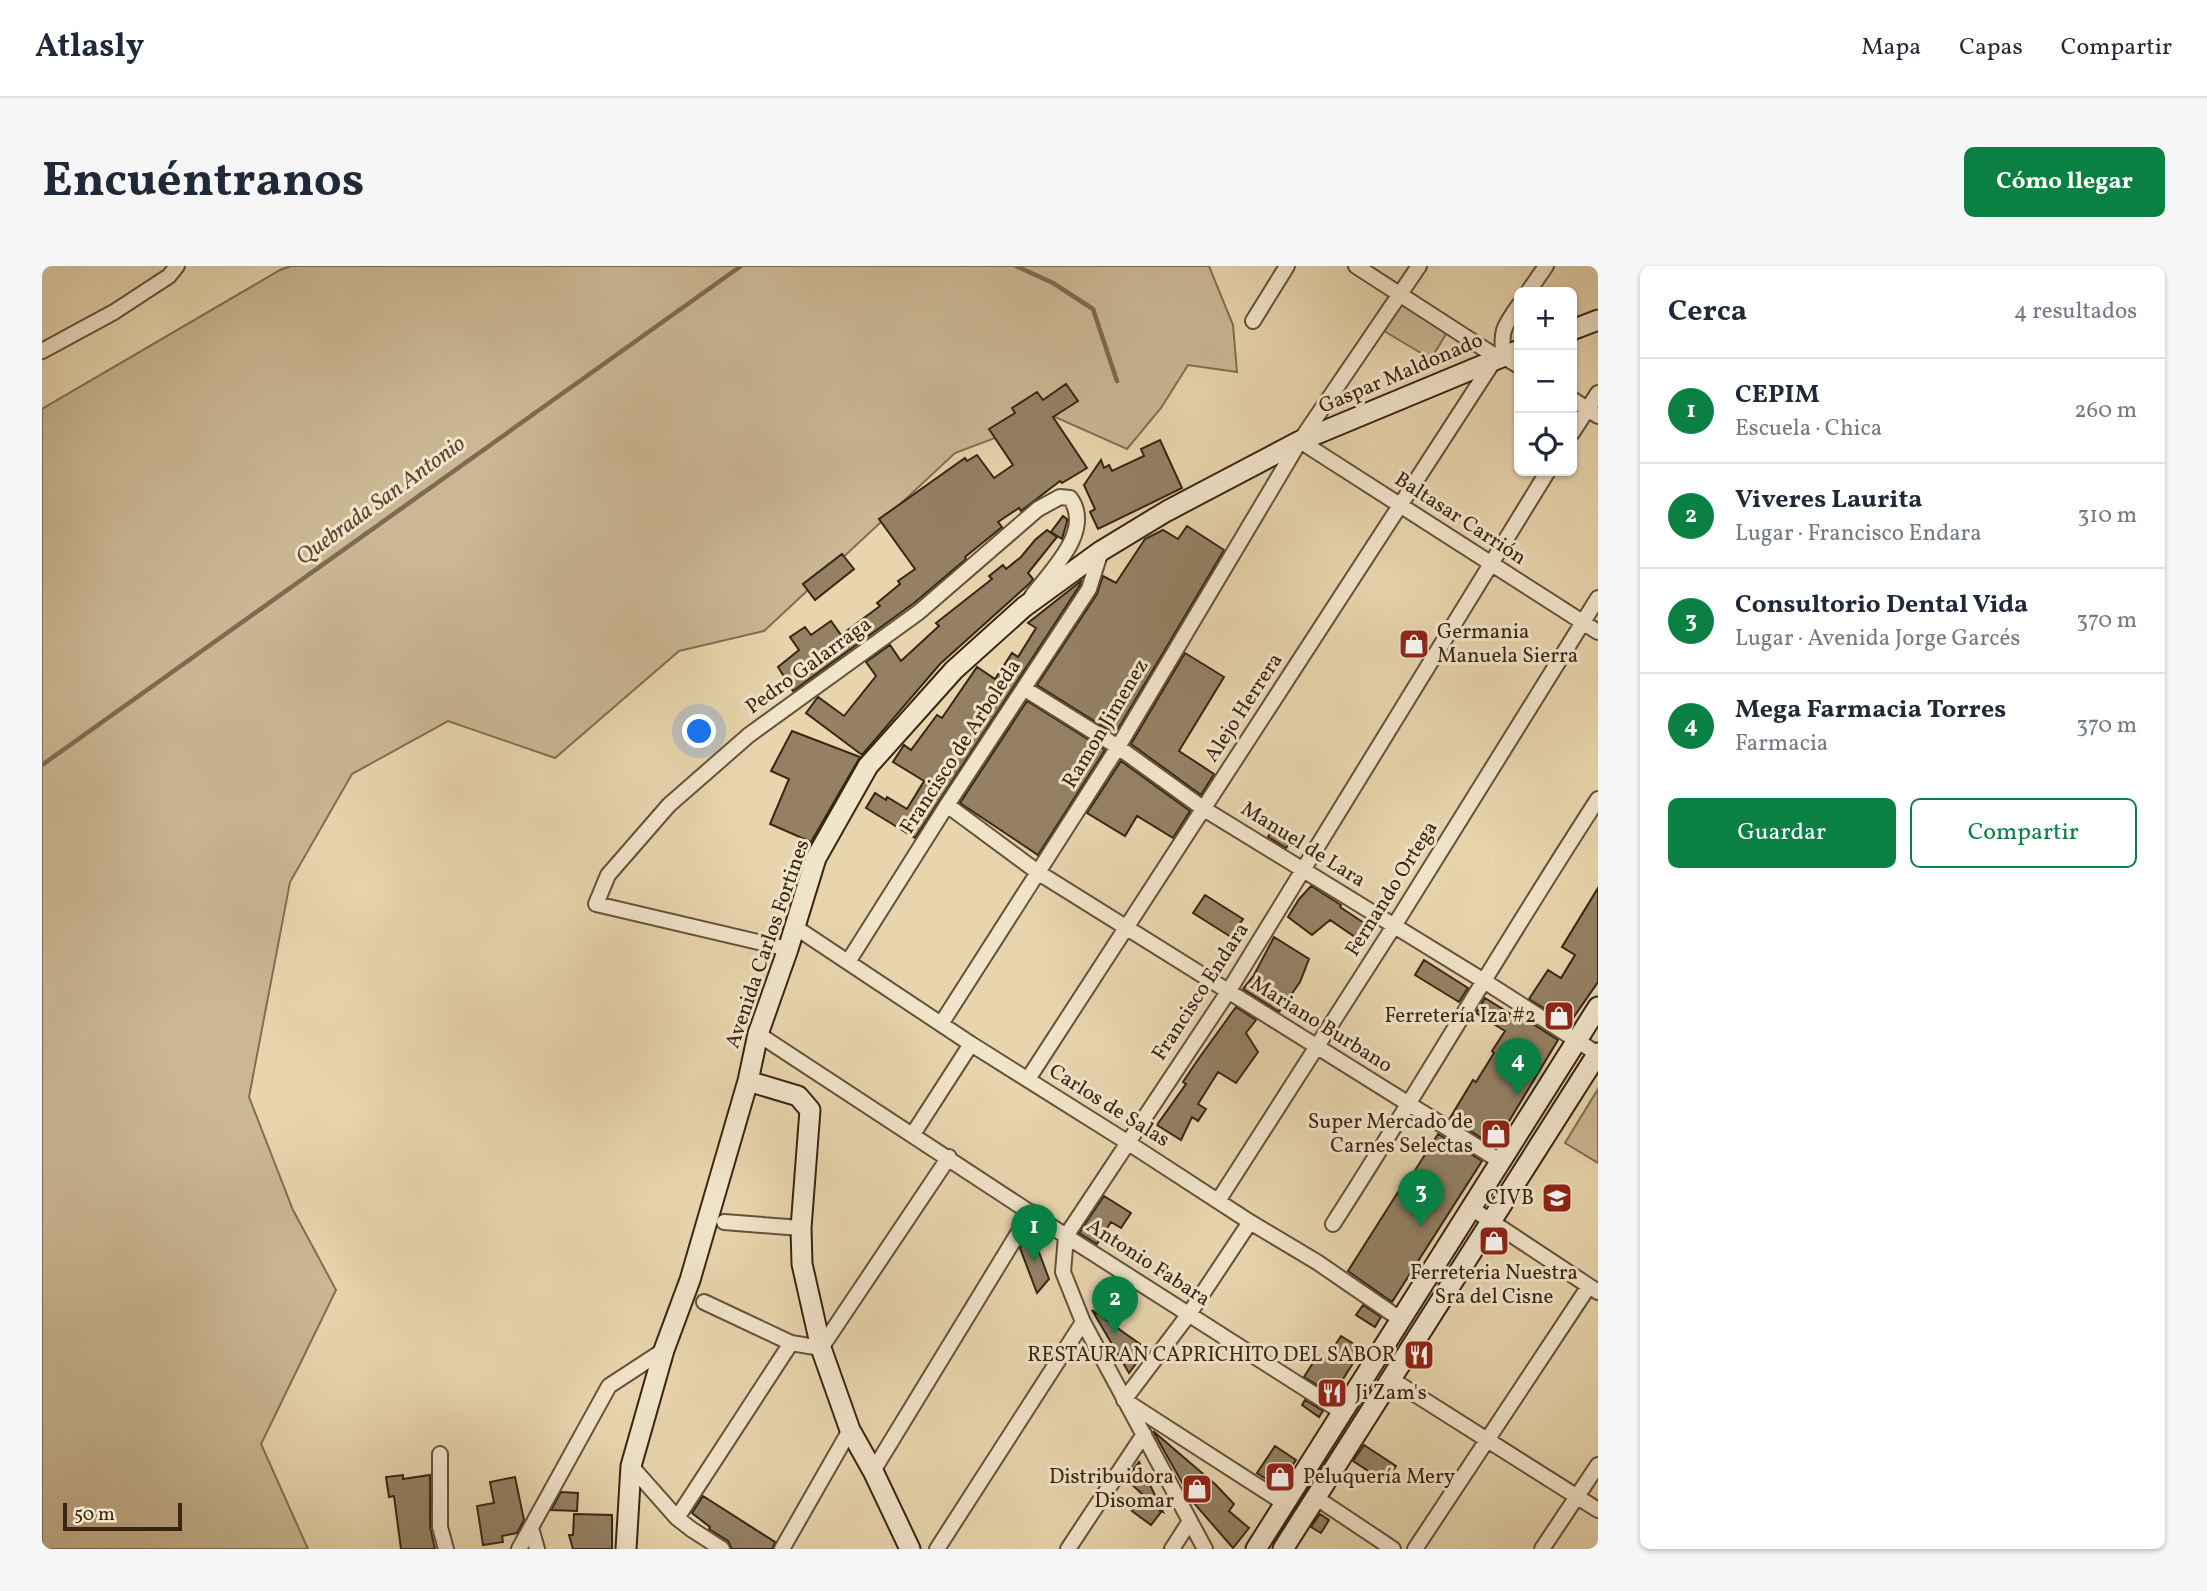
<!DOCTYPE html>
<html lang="es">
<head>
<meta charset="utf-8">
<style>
  body { margin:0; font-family:Vollkorn,serif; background:#f6f6f7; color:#1f2937 }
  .controls { position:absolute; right:21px; top:21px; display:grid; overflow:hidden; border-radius:10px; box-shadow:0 2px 5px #0004 }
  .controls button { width:63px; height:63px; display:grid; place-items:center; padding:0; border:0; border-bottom:2px solid #e0e1e3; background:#fff; color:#1f2937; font:35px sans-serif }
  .scale { position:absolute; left:21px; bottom:18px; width:119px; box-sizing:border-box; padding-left:7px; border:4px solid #392513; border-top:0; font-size:19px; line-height:24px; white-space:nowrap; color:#392513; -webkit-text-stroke:5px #f0e4ca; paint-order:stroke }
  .you { position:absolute; left:658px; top:466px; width:24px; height:24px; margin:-18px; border:5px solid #fff; border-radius:50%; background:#1a73e8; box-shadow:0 0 0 10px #1a73e833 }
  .badge { display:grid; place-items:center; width:46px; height:46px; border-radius:50%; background:#0b8043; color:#fff; font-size:23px; font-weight:700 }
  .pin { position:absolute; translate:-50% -58px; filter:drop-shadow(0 2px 4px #0008) }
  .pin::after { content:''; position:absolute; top:37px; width:24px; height:21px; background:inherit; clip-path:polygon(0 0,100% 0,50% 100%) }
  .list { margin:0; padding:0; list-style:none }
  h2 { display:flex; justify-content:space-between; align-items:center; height:91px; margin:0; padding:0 28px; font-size:30px }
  h2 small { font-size:23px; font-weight:400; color:#747a83 }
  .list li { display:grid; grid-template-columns:46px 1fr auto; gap:21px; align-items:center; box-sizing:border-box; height:105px; padding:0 28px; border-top:2px solid #e0e1e3 }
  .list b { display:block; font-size:26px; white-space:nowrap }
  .list p { margin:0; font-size:23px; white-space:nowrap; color:#747a83 }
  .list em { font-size:23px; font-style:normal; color:#747a83 }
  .actions { display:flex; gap:14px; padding:21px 28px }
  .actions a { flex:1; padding:16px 0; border:2px solid #0b8043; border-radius:10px; text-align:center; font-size:24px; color:#0b8043 }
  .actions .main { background:#0b8043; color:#fff }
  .icon { flex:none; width:38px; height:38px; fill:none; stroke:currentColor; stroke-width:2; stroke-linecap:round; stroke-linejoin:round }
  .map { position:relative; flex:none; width:1556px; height:1283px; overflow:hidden; border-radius:10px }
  header { display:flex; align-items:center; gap:42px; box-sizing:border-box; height:98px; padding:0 35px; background:#fff; border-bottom:2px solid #e0e1e3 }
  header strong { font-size:33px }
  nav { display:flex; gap:38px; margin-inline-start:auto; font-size:24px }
  .intro { display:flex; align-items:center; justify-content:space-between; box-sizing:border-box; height:168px; padding:0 42px }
  h1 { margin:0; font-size:49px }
  .button { padding:18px 32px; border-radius:10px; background:#0b8043; color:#fff; font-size:24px; font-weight:700 }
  main { display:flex; gap:42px; padding:0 42px }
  aside { flex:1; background:#fff; border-radius:10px; box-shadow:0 2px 5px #0004 }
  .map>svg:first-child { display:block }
  .green { fill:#cab794; stroke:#826e54; stroke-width:2 }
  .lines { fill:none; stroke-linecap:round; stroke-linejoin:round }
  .stream { stroke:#7e6b50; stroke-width:4.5 }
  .building { fill:#948164; stroke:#392513; stroke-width:2 }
  .street-casing { stroke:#65513a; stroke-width:18 }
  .secondary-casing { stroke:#392513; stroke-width:23 }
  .street { stroke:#f0e4ca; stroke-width:14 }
  .secondary { stroke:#f0e4ca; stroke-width:19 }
  .labels { text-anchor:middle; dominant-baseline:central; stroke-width:6; stroke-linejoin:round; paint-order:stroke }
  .street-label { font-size:21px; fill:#392513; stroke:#f0e4ca }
  .poi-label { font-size:21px; fill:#392513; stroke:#f0e4ca; text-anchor:end }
  .water-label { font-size:23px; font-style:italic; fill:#5c4832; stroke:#f0e4ca }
</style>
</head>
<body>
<header>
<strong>Atlasly</strong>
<nav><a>Mapa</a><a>Capas</a><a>Compartir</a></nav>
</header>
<div class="intro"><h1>Encuéntranos</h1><a class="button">Cómo llegar</a></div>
<main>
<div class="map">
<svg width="1556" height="1283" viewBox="0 0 1556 1283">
  <rect width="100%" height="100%" fill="#e8d5ae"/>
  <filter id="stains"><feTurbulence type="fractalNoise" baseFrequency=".00286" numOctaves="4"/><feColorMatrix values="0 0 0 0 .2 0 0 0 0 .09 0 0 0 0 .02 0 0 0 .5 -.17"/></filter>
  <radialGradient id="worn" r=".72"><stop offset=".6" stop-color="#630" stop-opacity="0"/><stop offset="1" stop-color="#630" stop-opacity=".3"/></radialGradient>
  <!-- green -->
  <path class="green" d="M249,0H1167L1191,59L1195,106L1146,99L1119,142L1085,183L1011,150L913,187L722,365L637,385L513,492L406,455L310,508L248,616L207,831L251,944L294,1024L219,1178L266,1283H0V143L238,4Z
    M1360,36L1407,63L1389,93L1342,65Z
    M1556,823V897L1523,877Z"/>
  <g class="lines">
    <!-- stream -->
    <path class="stream" d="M974,0L1011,17L1051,43L1075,115
      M0,499L699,0"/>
  </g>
  <!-- building -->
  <path class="building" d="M1024,118L1036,135L1011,151L1045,202L1020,217L1018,215L979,245L977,242L956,256L960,261L923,291L924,293L872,337L751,425L736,401L757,384L748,371L763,361L769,369L789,355L799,369L838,340L835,337L858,318L856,315L873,303L837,253L923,192L925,195L935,189L952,212L971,199L947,163L973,147L970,142L995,126L1001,134Z
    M1118,174L1140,222L1056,263L1048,246L1053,243L1042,219L1059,194L1062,202L1067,199L1070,205L1102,190L1099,183Z
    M1021,250L1025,253V256L1020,273L1009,266Z
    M1145,260L1182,284L1073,468L995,419L1055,328L1061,310L1074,317L1103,273L1121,264L1136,273Z
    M1005,264L1015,271L986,307L991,313L988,317L898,398L820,489L764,447L776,431L802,450L834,410L824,396L848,379L859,395L897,360L894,357L950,313L947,310L961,299L964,303L979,291L993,274Z
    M800,288L812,303L773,334L761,318Z
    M1039,315L1038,319L873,572L824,542L833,527L844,534L845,531L865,543L882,515L851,496L862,479L869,484L895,449L900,452L935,401L953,413L970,387L976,391L994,362L986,357Z
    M1143,387L1182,411L1137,485L1172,508L1159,529L1089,478Z
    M985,435L1063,484L996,589L918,537Z
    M750,465L818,491L769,576L728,558L747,513L729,505Z
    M1079,495L1148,545L1131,572L1095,550L1083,570L1045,547Z
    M1234,557L1253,569L1244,582L1226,571Z
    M1269,620L1299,639L1298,641L1328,661L1319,675L1288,654L1270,669L1246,651L1257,633Z
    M1556,622V716L1527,758L1487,733L1506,704L1519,712L1533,689L1520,681Z
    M1163,629L1201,653L1189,671L1151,647Z
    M1232,671L1267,693L1258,716L1237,746L1201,723L1212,709Z
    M1382,694L1426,722L1417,736L1373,709Z
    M1443,732L1472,750L1477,749L1516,774L1452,880L1408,852L1431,814L1434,816L1452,787L1450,785L1463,765L1434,747Z
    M1194,741L1214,754L1204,767L1216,786L1194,817L1176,806L1156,838L1164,843L1156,855L1150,851L1139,874L1115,859L1144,818L1141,816L1155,795Z
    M1396,868L1440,895L1350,1036L1306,1005L1363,915L1365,917Z
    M1062,930L1089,947L1079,962L1069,956L1055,978L1037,967Z
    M992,973L1007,1013L995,1027L978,982L981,977Z
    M1321,1039L1339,1051L1333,1061L1314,1049Z
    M1050,1044L1105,1083L1087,1107Z
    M1299,1070L1320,1083L1291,1129L1262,1111L1276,1089L1284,1093Z
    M1263,1134L1281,1145L1277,1151L1260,1139Z
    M1111,1165L1174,1219L1192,1238L1187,1245L1207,1262L1191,1282L1151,1236Z
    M1322,1179L1354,1200L1343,1216L1311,1195Z
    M1233,1180L1254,1194L1236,1221L1215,1207Z
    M1097,1196L1121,1246L1117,1244L1119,1246L1109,1259L1090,1245L1101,1229L1084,1213Z
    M361,1209V1213L388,1209V1261L393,1283H359L352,1230L347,1231L344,1211Z
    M473,1211L482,1254L475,1267L460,1270L461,1276L441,1279L435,1240L452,1237L448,1216Z
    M519,1226L536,1227L535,1245L509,1244Z
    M661,1230L733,1276L730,1283H690L686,1275L667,1263L668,1261L650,1247Z
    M532,1248L570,1249V1283H531L527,1269H531Z
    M1278,1248L1287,1254L1279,1267L1269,1261Z"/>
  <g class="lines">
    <!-- street casing -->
    <g class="street-casing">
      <path id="street" d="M1486,26L1504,0
        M1477,39C1462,61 1459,62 1461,90L1477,100
        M1211,55L1245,0
        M0,85L72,46L127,10L135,0
        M1530,133L1556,150
        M1530,167L1556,127
        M1258,175L1556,366
        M983,423L1076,481L1162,543L1442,715L1556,788
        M905,539L997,607L1458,895
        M753,661L929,778L1085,876L1208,956L1275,996L1358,1053
        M746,683L554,638L566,609L627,539L707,469L877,346L996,243L1018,231L1028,232C1052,264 1009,305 990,330
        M806,696L905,539L1047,323L1059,285
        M899,758L1076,481L1258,175L1377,0
        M716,768L1024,970L1300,1146
        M986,813L1453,93L1450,88L1314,0
        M871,868L929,778
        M1176,935L1352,660L1556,332
        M1429,942L1556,1026
        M682,956L759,962
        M1208,956L1147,1048L1082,1134L1242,1237
        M1291,958C1381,818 1465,673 1556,533
        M662,1036L749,1077L779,1082L907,891
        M1349,1113L1556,1244
        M398,1188V1261L404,1283
        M589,1200L635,1252L649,1263L680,1283
        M831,1205L989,946
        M1273,1231L1351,1283
        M635,1252L749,1077
        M489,1262L495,1283
        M477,1283L567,1120L622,1084
        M740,1283L808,1164
        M895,1283L1041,1056
        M1026,1283L1102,1168
        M1130,1283L1148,1255
        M1163,1283L1041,1056L1021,1006L1024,970L1186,726L1506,205
        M1373,1283L1547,1020
        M1500,1283L1556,1199"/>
    </g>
    <!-- secondary casing -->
    <g class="secondary-casing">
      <path id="secondary" d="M1530,64L1556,54
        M706,815L756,830L768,844L759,962L760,998L779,1082L808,1164L831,1205L868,1283
        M584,1283L589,1200L622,1084L648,1014L706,815L716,768L746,683L774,592L826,500L912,404L982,341L1059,285L1125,245L1258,175L1477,84
        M1214,1283L1556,741
        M1241,1283L1556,787"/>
    </g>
    <!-- street -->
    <use href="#street" class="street"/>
    <!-- secondary -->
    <use href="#secondary" class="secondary"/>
  </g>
  <!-- icons -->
  <defs>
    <g id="shop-square" transform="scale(1.575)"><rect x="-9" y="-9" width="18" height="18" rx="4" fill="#8f2418" stroke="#f0e4ca"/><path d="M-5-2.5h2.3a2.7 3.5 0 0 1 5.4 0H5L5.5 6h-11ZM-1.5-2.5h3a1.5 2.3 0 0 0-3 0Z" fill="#fff"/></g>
    <g id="school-square" transform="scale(1.575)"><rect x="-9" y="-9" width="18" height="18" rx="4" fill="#8f2418" stroke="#f0e4ca"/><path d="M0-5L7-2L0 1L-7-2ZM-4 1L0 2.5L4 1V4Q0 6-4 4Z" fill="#fff"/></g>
    <g id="restaurant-square" transform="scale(1.575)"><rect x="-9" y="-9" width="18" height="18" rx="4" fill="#8f2418" stroke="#f0e4ca"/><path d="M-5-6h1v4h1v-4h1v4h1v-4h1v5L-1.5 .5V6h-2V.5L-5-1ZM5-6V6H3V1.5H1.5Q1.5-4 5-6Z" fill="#fff"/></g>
  </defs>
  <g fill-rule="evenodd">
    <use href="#shop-square" x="1372" y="378"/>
    <use href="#shop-square" x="1517" y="750"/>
    <use href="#shop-square" x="1454" y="868"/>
    <use href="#school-square" x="1515" y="932"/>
    <use href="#shop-square" x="1452" y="975"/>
    <use href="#restaurant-square" x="1377" y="1089"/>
    <use href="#restaurant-square" x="1290" y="1127"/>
    <use href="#shop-square" x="1238" y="1211"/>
    <use href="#shop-square" x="1155" y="1223"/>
  </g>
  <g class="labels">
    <!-- street labels -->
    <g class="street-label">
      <text transform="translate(1359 108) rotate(-23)">Gaspar Maldonado</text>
      <text transform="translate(1418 253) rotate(33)">Baltasar Carrión</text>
      <text transform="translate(767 400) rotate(-36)">Pedro Galarraga</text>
      <text transform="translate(1202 442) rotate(-57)">Alejo Herrera</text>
      <text transform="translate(1064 458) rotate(-59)">Ramon Jimenez</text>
      <text transform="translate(919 481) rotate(-57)">Francisco de Arboleda</text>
      <text transform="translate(1261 579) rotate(32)">Manuel de Lara</text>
      <text transform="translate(1350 623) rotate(-58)">Fernando Ortega</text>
      <text transform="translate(726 678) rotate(-71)">Avenida Carlos Fortines</text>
      <text transform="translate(1159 726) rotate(-57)">Francisco Endara</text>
      <text transform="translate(1279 759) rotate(32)">Mariano Burbano</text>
      <text transform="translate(1067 840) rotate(32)">Carlos de Salas</text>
      <text transform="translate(1106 997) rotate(33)">Antonio Fabara</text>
    </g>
    <!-- poi labels -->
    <g class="poi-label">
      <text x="1395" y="366" text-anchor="start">Germania<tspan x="1395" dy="24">Manuela Sierra</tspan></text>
      <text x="1494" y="750">Ferretería Iza #2</text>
      <text x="1431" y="856">Super Mercado de<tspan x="1431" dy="24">Carnes Selectas</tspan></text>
      <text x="1492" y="932">CIVB</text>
      <text x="1452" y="1007" text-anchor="middle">Ferreteria Nuestra<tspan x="1452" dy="24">Sra del Cisne</tspan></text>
      <text x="1354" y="1089">RESTAURAN CAPRICHITO DEL SABOR</text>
      <text x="1313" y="1127" text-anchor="start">Ji Zam's</text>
      <text x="1132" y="1211">Distribuidora<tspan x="1132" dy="24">Disomar</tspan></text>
      <text x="1261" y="1211" text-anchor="start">Peluquería Mery</text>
    </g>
    <!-- water labels -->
    <g class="water-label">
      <text transform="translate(339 235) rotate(-36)">Quebrada San Antonio</text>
    </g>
  </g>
  <rect width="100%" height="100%" filter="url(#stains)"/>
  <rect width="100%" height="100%" fill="url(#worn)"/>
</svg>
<div class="controls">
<button>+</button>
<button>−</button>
<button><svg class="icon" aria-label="locate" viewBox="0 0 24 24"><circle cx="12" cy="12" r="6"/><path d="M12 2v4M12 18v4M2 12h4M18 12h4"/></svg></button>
</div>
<div class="scale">50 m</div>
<div class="you"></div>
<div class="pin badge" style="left:992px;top:996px">1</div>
<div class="pin badge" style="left:1073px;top:1068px">2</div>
<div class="pin badge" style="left:1379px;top:961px">3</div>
<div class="pin badge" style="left:1476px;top:830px">4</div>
</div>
<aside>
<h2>Cerca<small>4 resultados</small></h2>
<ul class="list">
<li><span class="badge">1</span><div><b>CEPIM</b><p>Escuela · Chica</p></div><em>260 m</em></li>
<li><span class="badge">2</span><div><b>Viveres Laurita</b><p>Lugar · Francisco Endara</p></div><em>310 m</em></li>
<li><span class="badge">3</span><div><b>Consultorio Dental Vida</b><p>Lugar · Avenida Jorge Garcés</p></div><em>370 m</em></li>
<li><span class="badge">4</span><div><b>Mega Farmacia Torres</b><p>Farmacia</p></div><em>370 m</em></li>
</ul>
<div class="actions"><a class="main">Guardar</a><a>Compartir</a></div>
</aside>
</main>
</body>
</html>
